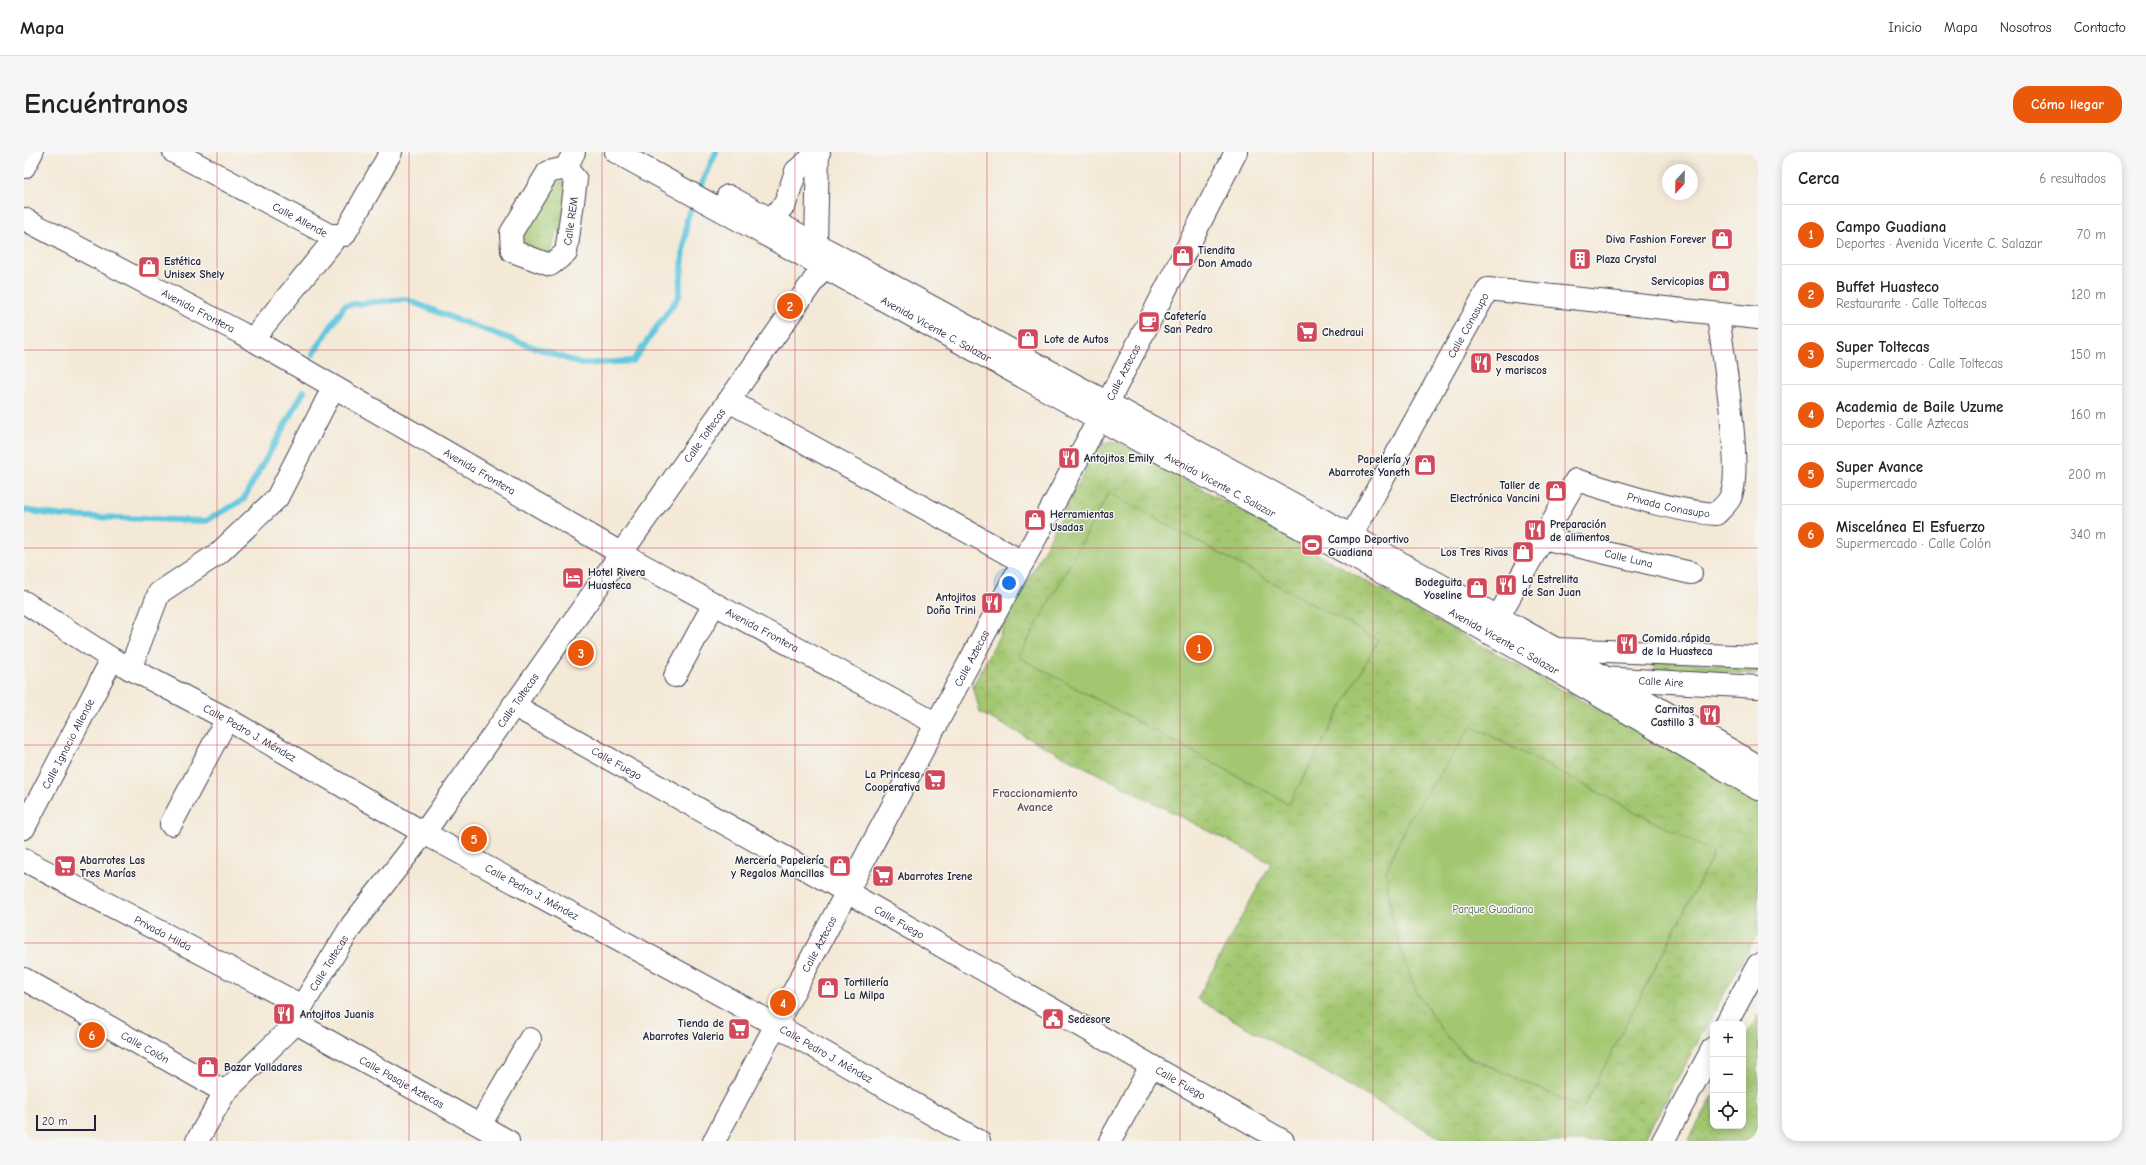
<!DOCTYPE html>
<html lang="es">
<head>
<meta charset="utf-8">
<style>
  body { margin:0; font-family:"Comic Neue",sans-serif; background:#f6f6f6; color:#202124 }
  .controls { position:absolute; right:12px; bottom:12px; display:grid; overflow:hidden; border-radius:8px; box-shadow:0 2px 10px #0003 }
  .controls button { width:36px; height:36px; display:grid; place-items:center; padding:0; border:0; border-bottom:1px solid #e0e0e0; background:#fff; color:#202124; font:20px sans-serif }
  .compass { position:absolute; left:1638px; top:12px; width:36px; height:36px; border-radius:50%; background:#fff; box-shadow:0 2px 10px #0003; rotate:202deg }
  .scale { position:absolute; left:12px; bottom:10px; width:60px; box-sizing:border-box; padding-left:4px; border:2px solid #22223b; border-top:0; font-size:11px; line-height:14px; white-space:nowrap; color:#22223b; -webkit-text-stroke:3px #f6f6f2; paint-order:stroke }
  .you { position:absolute; left:985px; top:431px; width:14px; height:14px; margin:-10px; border:3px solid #fff; border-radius:50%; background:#1a73e8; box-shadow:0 0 0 6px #1a73e833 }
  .badge { display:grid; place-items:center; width:26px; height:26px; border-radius:50%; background:#ea580c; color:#fff; font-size:13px; font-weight:700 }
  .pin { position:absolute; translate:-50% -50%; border:2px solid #fff; box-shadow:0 1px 4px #0006 }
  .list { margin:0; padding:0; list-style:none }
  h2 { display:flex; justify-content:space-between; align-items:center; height:52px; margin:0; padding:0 16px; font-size:17px }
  h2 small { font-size:13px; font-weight:400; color:#757577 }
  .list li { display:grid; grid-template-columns:26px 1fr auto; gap:12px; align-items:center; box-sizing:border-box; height:60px; padding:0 16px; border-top:1px solid #e0e0e0 }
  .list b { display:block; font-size:15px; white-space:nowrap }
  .list p { margin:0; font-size:13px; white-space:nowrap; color:#757577 }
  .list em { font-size:13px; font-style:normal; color:#757577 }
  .icon { flex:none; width:22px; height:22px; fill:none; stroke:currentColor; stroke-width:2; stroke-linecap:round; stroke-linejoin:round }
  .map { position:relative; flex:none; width:1734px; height:989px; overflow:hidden; border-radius:16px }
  header { display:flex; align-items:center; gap:24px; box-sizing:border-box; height:56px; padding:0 20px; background:#fff; border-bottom:1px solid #e0e0e0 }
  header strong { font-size:19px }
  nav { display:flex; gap:22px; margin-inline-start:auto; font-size:14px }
  .intro { display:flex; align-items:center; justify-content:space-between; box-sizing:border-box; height:96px; padding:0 24px }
  h1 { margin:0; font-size:28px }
  .button { padding:10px 18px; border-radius:16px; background:#ea580c; color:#fff; font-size:14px; font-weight:700 }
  main { display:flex; gap:24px; padding:0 24px }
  aside { flex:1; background:#fff; border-radius:16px; box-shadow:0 2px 10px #0003 }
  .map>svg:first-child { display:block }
  .grass { fill:url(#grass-dots); stroke:#627456 }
  .park { fill:url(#park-crowns); stroke:#627456 }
  .garden { fill:#a3c771; stroke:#627456 }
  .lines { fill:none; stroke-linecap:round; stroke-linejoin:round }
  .stream { stroke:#61c7de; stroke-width:6 }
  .minor-casing { stroke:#424052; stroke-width:24 }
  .major-casing { stroke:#424052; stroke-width:24 }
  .minor { stroke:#fff; stroke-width:22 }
  .major { stroke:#fff; stroke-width:22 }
  .grid { fill:none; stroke:#d1495b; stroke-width:1; stroke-opacity:0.55 }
  .labels { text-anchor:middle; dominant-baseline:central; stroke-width:3; stroke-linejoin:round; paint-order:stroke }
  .street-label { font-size:11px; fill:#22223b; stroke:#f6f6f2 }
  .poi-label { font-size:11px; font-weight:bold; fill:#22223b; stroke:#f6f6f2; text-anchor:start }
  .park-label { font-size:11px; fill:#4f5c4e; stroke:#f6f6f2 }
  .neighbourhood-label { font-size:12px; font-weight:bold; fill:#634e58; stroke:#f6f6f2 }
</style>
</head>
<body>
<header>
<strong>Mapa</strong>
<nav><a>Inicio</a><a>Mapa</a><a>Nosotros</a><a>Contacto</a></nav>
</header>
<div class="intro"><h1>Encuéntranos</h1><a class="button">Cómo llegar</a></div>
<main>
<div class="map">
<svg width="1734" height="989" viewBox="0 0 1734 989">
  <defs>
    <pattern id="grass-dots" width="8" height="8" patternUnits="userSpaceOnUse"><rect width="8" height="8" fill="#a3c771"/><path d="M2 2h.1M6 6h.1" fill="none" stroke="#8cab63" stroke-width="1.8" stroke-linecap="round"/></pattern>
    <pattern id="park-crowns" width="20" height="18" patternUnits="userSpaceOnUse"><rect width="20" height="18" fill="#a3c771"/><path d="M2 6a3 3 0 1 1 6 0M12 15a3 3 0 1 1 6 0" fill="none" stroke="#8cab63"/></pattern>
  </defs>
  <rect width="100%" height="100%" fill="#f6f6f2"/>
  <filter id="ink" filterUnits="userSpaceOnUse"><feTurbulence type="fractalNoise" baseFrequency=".025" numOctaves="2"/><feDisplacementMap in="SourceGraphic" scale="8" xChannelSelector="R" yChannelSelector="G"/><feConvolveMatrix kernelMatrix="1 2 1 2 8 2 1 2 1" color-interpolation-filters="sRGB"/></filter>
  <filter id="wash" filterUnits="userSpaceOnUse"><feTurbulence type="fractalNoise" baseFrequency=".012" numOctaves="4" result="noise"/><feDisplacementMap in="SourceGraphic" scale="16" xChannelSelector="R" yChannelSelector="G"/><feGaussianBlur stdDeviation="0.9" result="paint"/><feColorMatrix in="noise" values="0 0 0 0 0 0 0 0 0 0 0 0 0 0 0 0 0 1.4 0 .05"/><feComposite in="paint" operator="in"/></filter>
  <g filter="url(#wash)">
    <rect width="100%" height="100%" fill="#f4e9d7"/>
    <!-- grass -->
    <path class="grass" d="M1734,863V989H1664L1689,944V974H1719V890Z"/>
    <!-- park -->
    <path class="park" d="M536,30L544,32L541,81L533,79L524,105L493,92L529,33Z
      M1087,289L1096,291L1377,449L1734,646V780L1619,989H1422L1173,847L1247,711L956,561L949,534L1071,300L1077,292Z"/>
    <!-- garden -->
    <path class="garden" d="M1085,341L1354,488L1265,652L995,505Z
      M1620,508L1734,516V522L1633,517Z
      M1448,574L1690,701L1559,956L1442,904L1420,881L1393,841L1377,799L1368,766L1362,719L1384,669Z"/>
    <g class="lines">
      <!-- stream -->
      <path class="stream" d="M289,202L321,153L381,147L431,167L557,212L609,209L655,144L663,67L692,0
        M0,358L39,364L182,369L219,348L280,239"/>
    </g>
  </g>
  <g filter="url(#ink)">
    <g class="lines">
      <!-- minor casing -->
      <g class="minor-casing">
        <g id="minor">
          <path id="s1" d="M150,0L305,83H320L367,0"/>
          <path d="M0,15L8,0"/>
          <path d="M542,16L552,28L542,101L526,113L488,99L487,81L524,20Z"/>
          <path d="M542,16L550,0"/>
          <path id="s2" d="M0,67L217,181L598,402L913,572"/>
          <path d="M736,79L761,52L772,19L795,0"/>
          <path d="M792,92L794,0"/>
          <path d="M228,188L314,83"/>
          <path d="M705,249L999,410"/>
          <path id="s3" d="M1519,386L1667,421"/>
          <path id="s4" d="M1319,399L1464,137L1734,166"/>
          <path id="s5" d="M0,450L88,507L203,567L400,681L752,873L955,989"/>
          <path id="s6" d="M1465,481L1552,328C1599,342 1643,358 1692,362C1697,357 1703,352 1706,346C1720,324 1698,195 1694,164"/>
          <path d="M1529,503L1532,497L1734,505"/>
          <path d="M106,517L135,441L195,401L253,346L309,236"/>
          <path d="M651,524L690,452"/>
          <path id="s7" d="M1577,526L1734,535"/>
          <path id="s8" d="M489,553L823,740L1259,989"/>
          <path d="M147,672L203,567"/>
          <path id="s9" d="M0,676L88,507"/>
          <path id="s10" d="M0,708L278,854"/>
          <path id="s11" d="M0,827L201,940"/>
          <path id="s12" d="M272,871L484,989"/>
          <path d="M1702,872L1734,813"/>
          <path d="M456,973L506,887"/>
          <path id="s13" d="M173,989L201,940L272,871L278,854L328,773L400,681L809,101"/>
          <path id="s14" d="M690,989L1083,252L1212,0"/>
          <path d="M1086,989L1127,914"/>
          <path d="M1639,989L1689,896"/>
        </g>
      </g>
      <!-- major casing -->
      <g class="major-casing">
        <g id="major">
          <path id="s15" d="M592,0L1075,267L1319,399L1523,513L1734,637"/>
          <path d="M704,44L1328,384L1532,497L1734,614"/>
        </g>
      </g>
      <!-- minor -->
      <use href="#minor" class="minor"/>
      <!-- major -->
      <use href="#major" class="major"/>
    </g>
  </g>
  <!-- grid -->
  <path class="grid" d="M193,0V989M385,0V989M578,0V989M771,0V989M963,0V989M1156,0V989M1349,0V989M1541,0V989M0,198H1734M0,396H1734M0,593H1734M0,791H1734"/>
  <!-- icons -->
  <defs>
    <g id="shop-square" transform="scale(1.15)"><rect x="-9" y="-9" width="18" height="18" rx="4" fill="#d1495b" stroke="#f6f6f2"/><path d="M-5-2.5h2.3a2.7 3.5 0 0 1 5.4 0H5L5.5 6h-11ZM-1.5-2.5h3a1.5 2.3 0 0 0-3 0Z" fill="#fff"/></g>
    <g id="building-square" transform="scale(1.15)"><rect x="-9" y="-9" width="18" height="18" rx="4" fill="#d1495b" stroke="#f6f6f2"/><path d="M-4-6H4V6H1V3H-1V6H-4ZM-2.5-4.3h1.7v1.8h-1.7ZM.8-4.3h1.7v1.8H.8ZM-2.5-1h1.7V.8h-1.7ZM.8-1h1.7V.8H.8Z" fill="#fff"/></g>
    <g id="cafe-square" transform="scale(1.15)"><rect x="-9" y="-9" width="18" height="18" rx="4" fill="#d1495b" stroke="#f6f6f2"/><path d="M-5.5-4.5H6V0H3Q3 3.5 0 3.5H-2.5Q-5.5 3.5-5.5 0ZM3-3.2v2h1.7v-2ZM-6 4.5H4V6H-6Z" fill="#fff"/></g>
    <g id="supermarket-square" transform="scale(1.15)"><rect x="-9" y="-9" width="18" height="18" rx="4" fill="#d1495b" stroke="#f6f6f2"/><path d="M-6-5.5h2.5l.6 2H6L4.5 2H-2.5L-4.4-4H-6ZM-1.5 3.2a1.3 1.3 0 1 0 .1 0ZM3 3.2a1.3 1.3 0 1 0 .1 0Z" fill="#fff"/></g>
    <g id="restaurant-square" transform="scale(1.15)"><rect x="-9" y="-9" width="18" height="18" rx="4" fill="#d1495b" stroke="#f6f6f2"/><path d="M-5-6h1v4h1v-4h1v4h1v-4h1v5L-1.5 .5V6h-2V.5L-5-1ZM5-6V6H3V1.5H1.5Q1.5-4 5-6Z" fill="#fff"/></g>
    <g id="stadium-square" transform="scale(1.15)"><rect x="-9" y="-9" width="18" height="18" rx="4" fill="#d1495b" stroke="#f6f6f2"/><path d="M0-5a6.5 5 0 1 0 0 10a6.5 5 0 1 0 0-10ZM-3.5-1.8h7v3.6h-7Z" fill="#fff"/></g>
    <g id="hotel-square" transform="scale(1.15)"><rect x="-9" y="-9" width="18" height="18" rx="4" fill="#d1495b" stroke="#f6f6f2"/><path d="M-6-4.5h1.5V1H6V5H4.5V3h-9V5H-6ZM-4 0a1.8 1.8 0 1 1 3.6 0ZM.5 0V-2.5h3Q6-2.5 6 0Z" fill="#fff"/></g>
    <g id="civic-square" transform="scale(1.15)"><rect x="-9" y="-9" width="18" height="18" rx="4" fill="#d1495b" stroke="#f6f6f2"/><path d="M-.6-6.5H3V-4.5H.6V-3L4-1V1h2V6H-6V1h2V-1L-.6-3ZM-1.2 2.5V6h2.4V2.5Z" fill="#fff"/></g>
  </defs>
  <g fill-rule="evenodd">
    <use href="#shop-square" x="1698" y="87"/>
    <use href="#shop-square" x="1159" y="104"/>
    <use href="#building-square" x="1556" y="107"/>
    <use href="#shop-square" x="125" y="115"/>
    <use href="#shop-square" x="1695" y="129"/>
    <use href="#cafe-square" x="1125" y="170"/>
    <use href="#supermarket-square" x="1283" y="180"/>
    <use href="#shop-square" x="1004" y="187"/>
    <use href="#restaurant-square" x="1457" y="211"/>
    <use href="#restaurant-square" x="1045" y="306"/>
    <use href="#shop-square" x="1401" y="313"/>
    <use href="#shop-square" x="1532" y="339"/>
    <use href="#shop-square" x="1011" y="368"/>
    <use href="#restaurant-square" x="1511" y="378"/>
    <use href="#stadium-square" x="1288" y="393"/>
    <use href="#shop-square" x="1499" y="400"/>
    <use href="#hotel-square" x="549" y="426"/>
    <use href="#restaurant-square" x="1482" y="433"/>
    <use href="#shop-square" x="1453" y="436"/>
    <use href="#restaurant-square" x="968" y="451"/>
    <use href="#restaurant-square" x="1603" y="492"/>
    <use href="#restaurant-square" x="1686" y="563"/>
    <use href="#supermarket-square" x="911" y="628"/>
    <use href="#supermarket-square" x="41" y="714"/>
    <use href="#shop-square" x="816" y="714"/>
    <use href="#supermarket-square" x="859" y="724"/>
    <use href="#shop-square" x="804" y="836"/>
    <use href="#restaurant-square" x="260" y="862"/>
    <use href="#civic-square" x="1029" y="867"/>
    <use href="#supermarket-square" x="715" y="877"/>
    <use href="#shop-square" x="184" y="915"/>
  </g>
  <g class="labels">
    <!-- street labels -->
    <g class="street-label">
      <text stroke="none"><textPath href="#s1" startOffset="143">Calle Allende</textPath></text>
      <text transform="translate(547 69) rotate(-82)">Calle REM</text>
      <text stroke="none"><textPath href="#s2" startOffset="197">Avenida Frontera</textPath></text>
      <text stroke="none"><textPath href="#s4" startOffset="258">Calle Conasupo</textPath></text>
      <text stroke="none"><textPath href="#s15" startOffset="366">Avenida Vicente C. Salazar</textPath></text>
      <text stroke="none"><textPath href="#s14" startOffset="871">Calle Aztecas</textPath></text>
      <text stroke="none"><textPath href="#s13" startOffset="872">Calle Toltecas</textPath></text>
      <text stroke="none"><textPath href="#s2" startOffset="521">Avenida Frontera</textPath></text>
      <text stroke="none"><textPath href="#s15" startOffset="690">Avenida Vicente C. Salazar</textPath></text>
      <text stroke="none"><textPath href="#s6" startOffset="272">Privada Conasupo</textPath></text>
      <text stroke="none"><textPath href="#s3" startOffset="88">Calle Luna</textPath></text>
      <text stroke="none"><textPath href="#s2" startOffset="845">Avenida Frontera</textPath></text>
      <text stroke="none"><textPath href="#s15" startOffset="1014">Avenida Vicente C. Salazar</textPath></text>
      <text stroke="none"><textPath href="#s14" startOffset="547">Calle Aztecas</textPath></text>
      <text stroke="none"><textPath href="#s7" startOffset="60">Calle Aire</textPath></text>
      <text stroke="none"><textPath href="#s13" startOffset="548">Calle Toltecas</textPath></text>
      <text stroke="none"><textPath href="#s5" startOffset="261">Calle Pedro J. Méndez</textPath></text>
      <text stroke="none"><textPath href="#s9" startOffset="95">Calle Ignacio Allende</textPath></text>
      <text stroke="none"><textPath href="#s8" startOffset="119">Calle Fuego</textPath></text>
      <text stroke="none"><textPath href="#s5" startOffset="585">Calle Pedro J. Méndez</textPath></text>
      <text stroke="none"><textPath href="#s8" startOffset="443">Calle Fuego</textPath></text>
      <text stroke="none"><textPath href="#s10" startOffset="157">Privada Hilda</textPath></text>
      <text stroke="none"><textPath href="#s14" startOffset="223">Calle Aztecas</textPath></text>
      <text stroke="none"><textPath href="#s13" startOffset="224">Calle Toltecas</textPath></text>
      <text stroke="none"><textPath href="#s11" startOffset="139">Calle Colón</textPath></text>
      <text stroke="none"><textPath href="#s5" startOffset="921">Calle Pedro J. Méndez</textPath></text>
      <text stroke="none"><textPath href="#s12" startOffset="121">Calle Pasaje Aztecas</textPath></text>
      <text stroke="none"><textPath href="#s8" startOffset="767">Calle Fuego</textPath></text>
    </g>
    <!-- poi labels -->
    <g class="poi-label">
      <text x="1682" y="87" text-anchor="end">Diva Fashion Forever</text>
      <text x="1174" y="98">Tiendita<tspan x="1174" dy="13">Don Amado</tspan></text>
      <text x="1572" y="107">Plaza Crystal</text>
      <text x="140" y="109">Estética<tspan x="140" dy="13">Unisex Shely</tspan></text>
      <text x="1680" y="129" text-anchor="end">Servicopias</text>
      <text x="1140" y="164">Cafetería<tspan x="1140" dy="13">San Pedro</tspan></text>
      <text x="1298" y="180">Chedraui</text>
      <text x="1020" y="187">Lote de Autos</text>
      <text x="1472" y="205">Pescados<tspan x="1472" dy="13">y mariscos</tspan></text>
      <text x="1060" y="306">Antojitos Emily</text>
      <text x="1386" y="307" text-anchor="end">Papelería y<tspan x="1386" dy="13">Abarrotes Yaneth</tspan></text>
      <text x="1516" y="333" text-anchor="end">Taller de<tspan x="1516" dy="13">Electrónica Vancini</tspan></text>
      <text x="1026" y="362">Herramientas<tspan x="1026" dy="13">Usadas</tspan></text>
      <text x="1526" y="372">Preparación<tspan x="1526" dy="13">de alimentos</tspan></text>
      <text x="1304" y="387">Campo Deportivo<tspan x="1304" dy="13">Guadiana</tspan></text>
      <text x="1484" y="400" text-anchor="end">Los Tres Rivas</text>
      <text x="564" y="420">Hotel Rivera<tspan x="564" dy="13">Huasteca</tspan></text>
      <text x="1498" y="427">La Estrellita<tspan x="1498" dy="13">de San Juan</tspan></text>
      <text x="1438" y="430" text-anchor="end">Bodeguita<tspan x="1438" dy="13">Yoseline</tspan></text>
      <text x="952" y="445" text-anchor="end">Antojitos<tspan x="952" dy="13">Doña Trini</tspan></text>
      <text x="1618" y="486">Comida rápida<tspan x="1618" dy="13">de la Huasteca</tspan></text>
      <text x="1670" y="557" text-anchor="end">Carnitas<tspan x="1670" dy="13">Castillo 3</tspan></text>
      <text x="896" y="622" text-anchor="end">La Princesa<tspan x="896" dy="13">Cooperativa</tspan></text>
      <text x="56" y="708">Abarrotes Las<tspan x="56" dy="13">Tres Marías</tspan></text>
      <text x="800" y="708" text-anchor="end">Mercería Papelería<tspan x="800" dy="13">y Regalos Mancillas</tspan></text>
      <text x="874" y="724">Abarrotes Irene</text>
      <text x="820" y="830">Tortillería<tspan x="820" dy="13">La Milpa</tspan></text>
      <text x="276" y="862">Antojitos Juanis</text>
      <text x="1044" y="867">Sedesore</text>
      <text x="700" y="871" text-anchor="end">Tienda de<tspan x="700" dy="13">Abarrotes Valeria</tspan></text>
      <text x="200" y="915">Bazar Valladares</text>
    </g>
    <!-- park labels -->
    <g class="park-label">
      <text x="1469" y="757">Parque Guadiana</text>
    </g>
    <!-- neighbourhood labels -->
    <g class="neighbourhood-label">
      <text x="1011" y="641">Fraccionamiento<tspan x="1011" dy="14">Avance</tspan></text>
    </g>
  </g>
</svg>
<div class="controls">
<button>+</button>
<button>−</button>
<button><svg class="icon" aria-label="locate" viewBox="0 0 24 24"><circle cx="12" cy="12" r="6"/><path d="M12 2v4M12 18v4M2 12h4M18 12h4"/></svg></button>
</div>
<svg class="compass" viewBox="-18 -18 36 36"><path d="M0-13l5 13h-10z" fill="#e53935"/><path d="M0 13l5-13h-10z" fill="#757577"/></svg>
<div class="scale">20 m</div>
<div class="you"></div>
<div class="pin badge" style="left:1175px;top:496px">1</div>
<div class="pin badge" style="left:766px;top:154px">2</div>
<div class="pin badge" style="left:557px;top:501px">3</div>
<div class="pin badge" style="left:759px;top:851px">4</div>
<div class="pin badge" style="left:450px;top:687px">5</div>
<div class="pin badge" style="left:68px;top:883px">6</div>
</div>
<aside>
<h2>Cerca<small>6 resultados</small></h2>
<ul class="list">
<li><span class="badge">1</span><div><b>Campo Guadiana</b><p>Deportes · Avenida Vicente C. Salazar</p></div><em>70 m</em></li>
<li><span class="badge">2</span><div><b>Buffet Huasteco</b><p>Restaurante · Calle Toltecas</p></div><em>120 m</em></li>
<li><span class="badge">3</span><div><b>Super Toltecas</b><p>Supermercado · Calle Toltecas</p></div><em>150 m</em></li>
<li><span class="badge">4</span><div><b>Academia de Baile Uzume</b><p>Deportes · Calle Aztecas</p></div><em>160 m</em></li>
<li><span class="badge">5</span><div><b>Super Avance</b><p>Supermercado</p></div><em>200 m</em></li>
<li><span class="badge">6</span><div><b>Miscelánea El Esfuerzo</b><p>Supermercado · Calle Colón</p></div><em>340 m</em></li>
</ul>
</aside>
</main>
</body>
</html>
